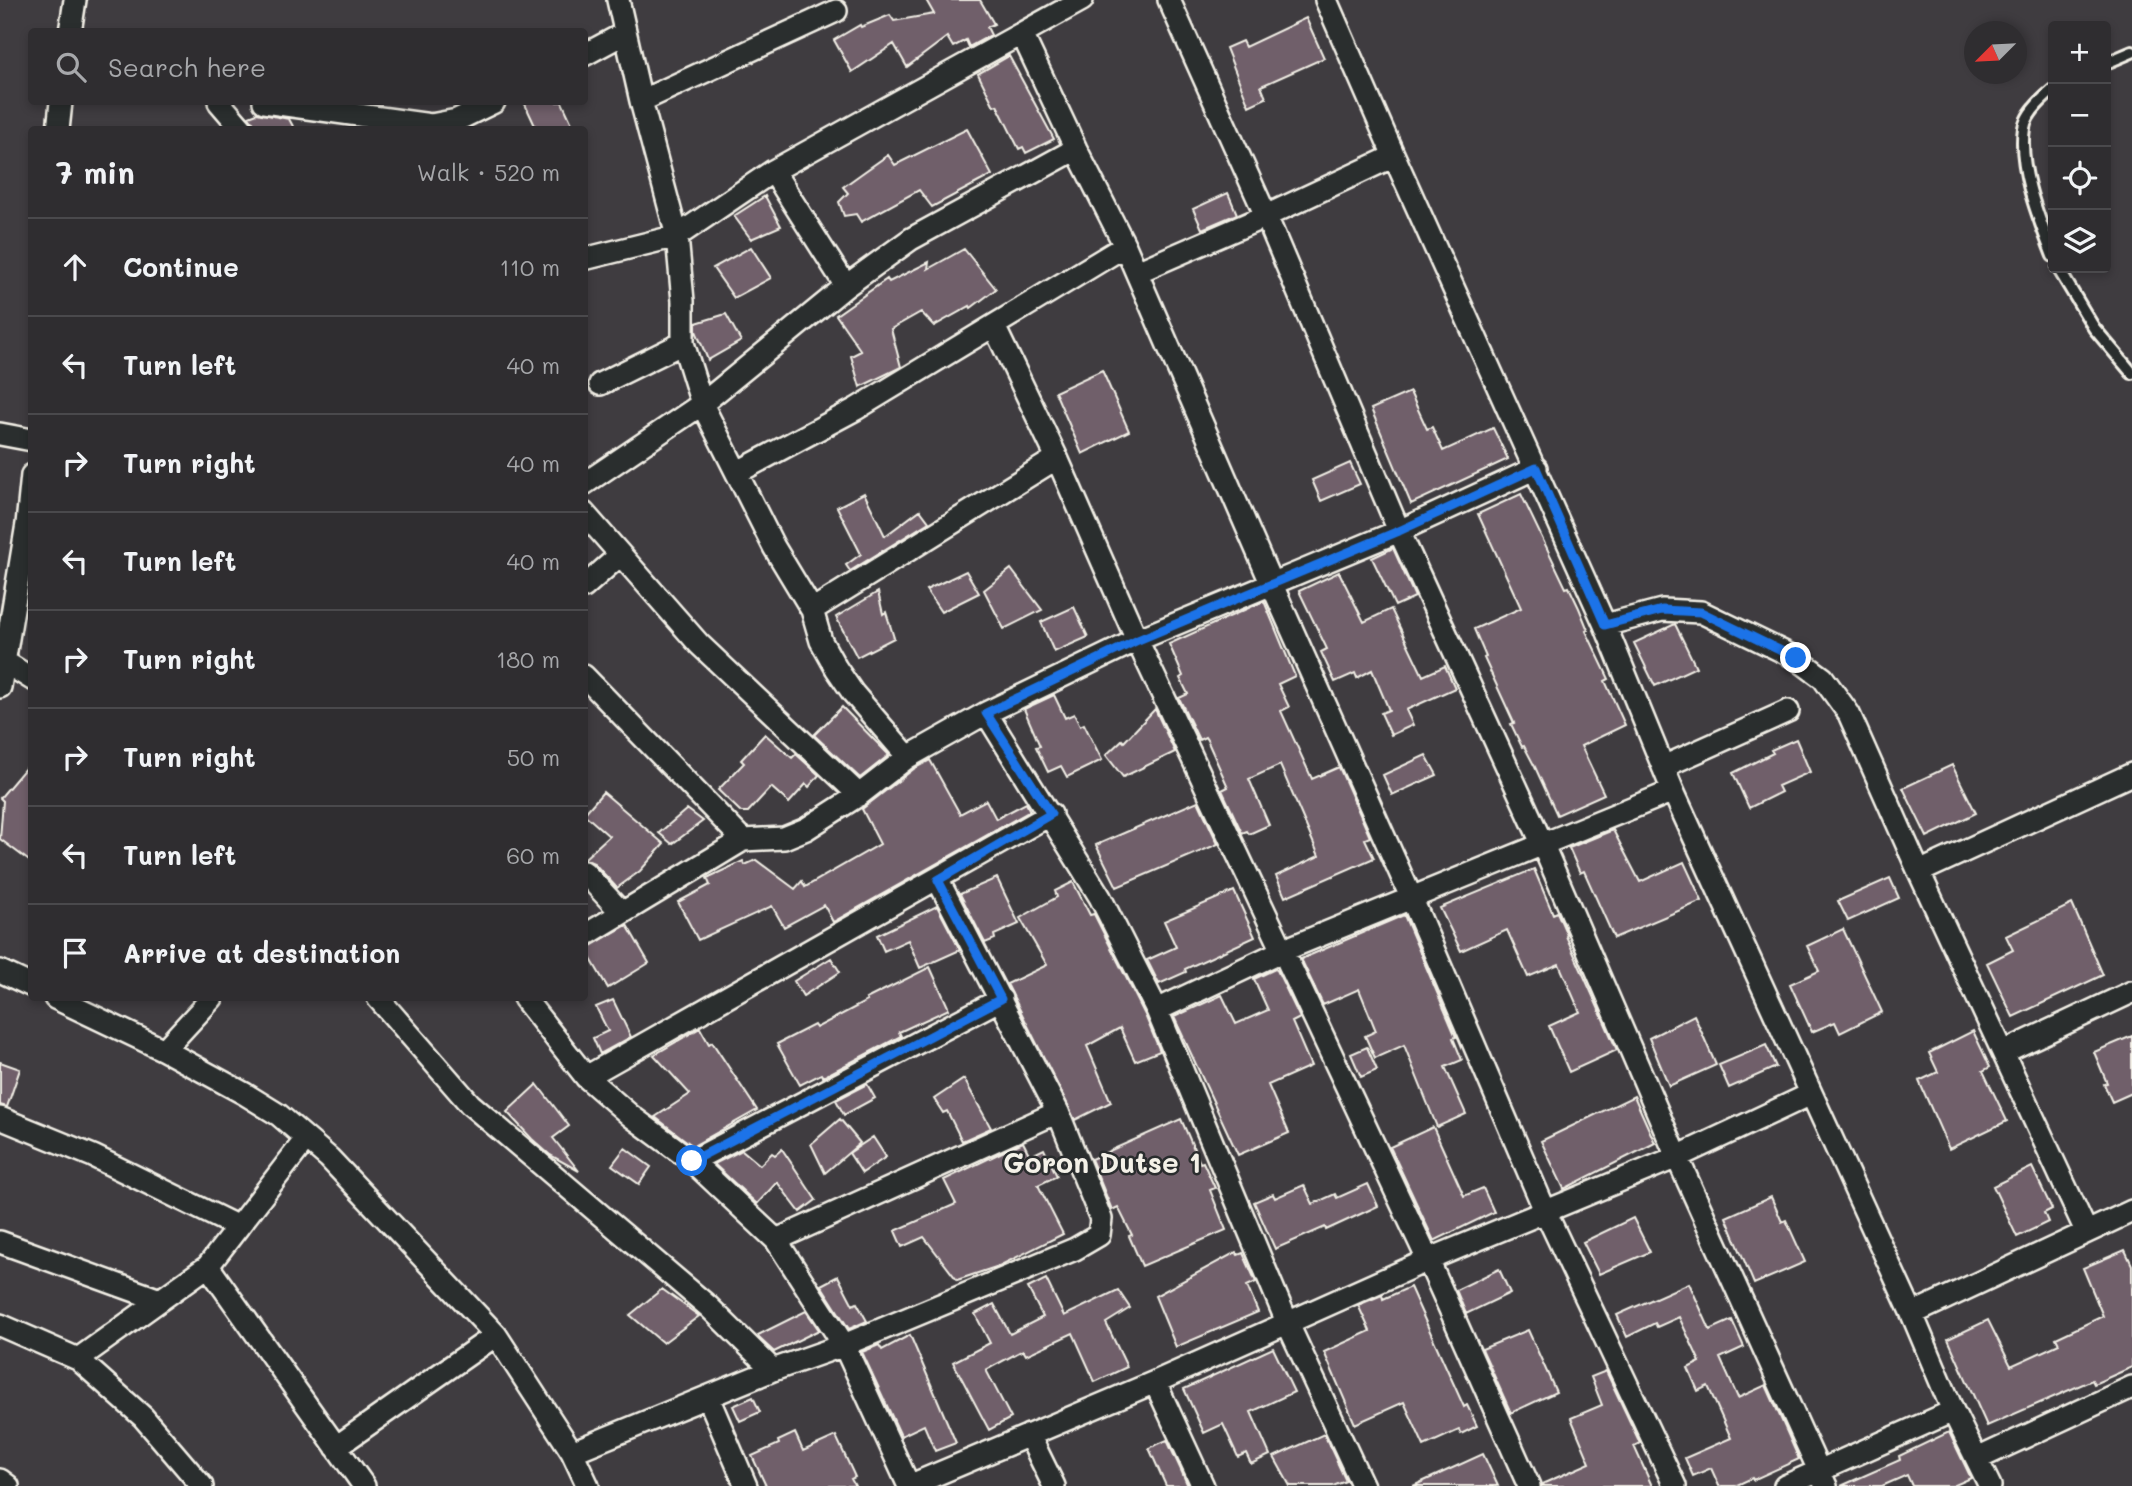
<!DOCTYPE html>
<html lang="en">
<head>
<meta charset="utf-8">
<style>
  body { margin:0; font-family:Mali,sans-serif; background:#373538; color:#f1f3f6 }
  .controls { position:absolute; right:21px; top:21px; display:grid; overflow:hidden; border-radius:7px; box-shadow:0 4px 10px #0003 }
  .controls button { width:63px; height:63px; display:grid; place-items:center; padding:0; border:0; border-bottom:2px solid #4a494c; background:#2f2d30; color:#f1f3f6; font:35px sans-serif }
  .compass { position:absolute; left:1964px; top:21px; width:63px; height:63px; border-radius:50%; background:#2f2d30; box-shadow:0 4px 10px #0003; rotate:246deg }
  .stop { position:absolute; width:21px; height:21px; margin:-16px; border:5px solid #1a73e8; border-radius:50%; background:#fff }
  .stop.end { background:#1a73e8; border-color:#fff; box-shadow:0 2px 7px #0008 }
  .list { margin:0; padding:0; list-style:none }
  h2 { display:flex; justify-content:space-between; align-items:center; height:91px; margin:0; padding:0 28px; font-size:30px }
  h2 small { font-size:23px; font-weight:400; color:#a7a8ab }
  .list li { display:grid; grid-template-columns:46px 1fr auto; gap:21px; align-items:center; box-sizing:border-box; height:98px; padding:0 28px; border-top:2px solid #4a494c }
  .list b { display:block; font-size:26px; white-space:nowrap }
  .list em { font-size:23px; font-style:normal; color:#a7a8ab }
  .icon { flex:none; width:38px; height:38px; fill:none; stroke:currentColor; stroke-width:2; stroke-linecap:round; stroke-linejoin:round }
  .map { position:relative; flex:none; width:2132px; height:1486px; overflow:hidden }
  .search { position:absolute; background:#2f2d30; box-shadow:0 4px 10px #0003; left:28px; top:28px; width:560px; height:77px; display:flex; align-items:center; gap:18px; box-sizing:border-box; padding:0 24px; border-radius:7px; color:#a7a8ab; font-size:26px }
  .panel { position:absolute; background:#2f2d30; box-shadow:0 4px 10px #0003; left:28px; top:126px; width:560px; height:875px; border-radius:7px }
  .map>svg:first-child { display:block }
  .building { fill:#705f6a; stroke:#f4f1e8; stroke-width:2 }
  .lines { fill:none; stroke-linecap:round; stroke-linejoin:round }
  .service-casing { stroke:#f4f1e8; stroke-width:16 }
  .minor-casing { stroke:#f4f1e8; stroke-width:26 }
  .service { stroke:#2a2d2e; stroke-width:10 }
  .minor { stroke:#2a2d2e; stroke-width:21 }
  .route { stroke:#1a73e8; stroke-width:9 }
  .labels { text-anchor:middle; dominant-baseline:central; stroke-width:5; stroke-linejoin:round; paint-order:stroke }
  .district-label { font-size:28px; font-weight:bold; fill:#f4f1e8; stroke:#2a2d2e }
</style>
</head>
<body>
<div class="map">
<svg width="2132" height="1486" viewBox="0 0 2132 1486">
  <rect width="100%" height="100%" fill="#3f3c40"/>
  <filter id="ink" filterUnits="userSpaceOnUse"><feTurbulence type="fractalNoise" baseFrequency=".0143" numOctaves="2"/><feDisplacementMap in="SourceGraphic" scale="14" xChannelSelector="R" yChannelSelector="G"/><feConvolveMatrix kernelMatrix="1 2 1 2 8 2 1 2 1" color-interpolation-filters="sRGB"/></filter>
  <g filter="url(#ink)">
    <!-- building -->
    <path class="building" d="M926,0H980L994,24L987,27L991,35L969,47L966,40L953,47L947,37L907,67L894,44L852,72L834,40L860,25L861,27L890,15L894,21L934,14Z
      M1306,18L1324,58L1261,86L1266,98L1249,106L1226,48L1242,41L1245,47Z
      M1009,56L1054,139L1026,153L1023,147L1019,149L997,105L994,106L978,74Z
      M524,102H562L575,130H537Z
      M257,113L289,119L295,130H258L249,116Z
      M967,129L992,175L932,207L919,190L861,222L856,214L844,216L839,202L848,193L843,187L861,174L888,155L895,165Z
      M1228,193L1237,214L1202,229L1193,209Z
      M765,196L781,226L751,239L734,216Z
      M751,247L771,278L734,298L713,268Z
      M964,249L996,289L971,308L970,306L934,326L921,312L891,329L901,367L860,387L851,356L861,351L836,315L887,279L889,282L929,262L928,269Z
      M726,314L741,341L708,360L696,331V323Z
      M1102,370L1129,431L1082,454L1055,392Z
      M1410,392L1427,429L1432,427L1443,451L1493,428L1508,459L1411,504L1371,409Z
      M1350,463L1360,484L1321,501L1312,480Z
      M864,493L885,536L920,510L929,522L850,571L846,565L861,554L837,507Z
      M1521,494L1566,588L1569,587L1579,608L1588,630L1586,631L1609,679L1605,681L1625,725L1581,746L1604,794L1557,815L1535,767L1524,746L1522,747L1511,724L1514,723L1484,658L1486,657L1474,629L1521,608L1478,514Z
      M1393,548L1415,597L1395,606L1372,558Z
      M1011,569L1042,610L1004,629L984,590Z
      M966,571L979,593L941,612L926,590Z
      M1339,572L1364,622L1391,609L1423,676L1445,666L1455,688L1406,710L1413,725L1391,735L1381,713L1389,710L1372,670L1357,678L1355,673L1335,682L1321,652L1327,649L1299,591Z
      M878,592L883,614L886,612L894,638L857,657L836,617Z
      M1264,601L1295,676L1278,684L1289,707L1281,711L1312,779L1339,767L1370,837L1365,839L1374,858L1285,897L1276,876L1319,856L1280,765L1249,779L1269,825L1249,834L1247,831L1242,833L1222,790L1228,787L1207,740L1205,737L1199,740L1179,698L1188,694L1180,678L1183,676L1169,644Z
      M1074,607L1088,637L1054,652L1041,622Z
      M1675,624L1696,667L1655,686L1634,643Z
      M1054,695L1065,718L1074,714L1080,726L1084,724L1102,760L1067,777L1061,766L1048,772L1036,747L1040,746L1024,709Z
      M842,707L889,755L860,778L814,735Z
      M1155,709L1175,752L1123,777L1106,755L1122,740L1124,742Z
      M765,734L792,758L796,754L819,775L809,787L806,784L789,803L771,787L748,812H741L718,790L744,763L741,760Z
      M1796,739L1810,772L1778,786L1781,792L1749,808L1733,773L1773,753L1771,750Z
      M1426,755L1437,775L1392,795L1383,775Z
      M32,760V863L0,839L3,801L0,798Z
      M930,760L960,814L986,800L996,819L1026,803L1030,811L833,922L824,905L784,927L772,906L698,940L678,902L710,885L707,878L743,861L745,865L756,860L795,889L802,881L805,887L880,844L862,809L915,768Z
      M1952,765L1976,813L1927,837L1903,788Z
      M603,792L664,844L640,871L617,888L594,863L584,859L609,836L584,814Z
      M1198,801L1218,844L1117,887L1096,845Z
      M687,809L703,821L672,844L659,833Z
      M1613,830L1640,882L1684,862L1702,901L1614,938L1584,871L1580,873L1569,848Z
      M1534,869L1553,914L1557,912L1567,935L1566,936L1617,1050L1569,1072L1549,1026L1580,1012L1559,964L1528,977L1507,930L1461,951L1440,908Z
      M997,878L1019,924L994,935L995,939L985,943L960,894Z
      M1890,878L1899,898L1848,921L1838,901Z
      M1073,882L1090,915L1094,914L1145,1015L1160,1051L1135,1061L1120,1028L1087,1046L1111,1102L1075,1120L1007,984L1047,965L1020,918L1057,897L1055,891Z
      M1234,891L1255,937L1185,969L1186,972L1159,984L1147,960L1176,947L1164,921Z
      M2072,904L2103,975L2013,1017L1987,963L2013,950L2006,936Z
      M937,906L960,950L920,968L908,940L884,951L877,935Z
      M1404,915L1456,1037L1453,1038L1462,1060L1445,1067L1466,1114L1437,1127L1404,1045L1375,1058L1365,1036L1376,1031L1359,989L1323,1005L1301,959Z
      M627,925L649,963L608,988L585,949Z
      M1843,929L1882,1012L1840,1033L1835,1022L1812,1032L1790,984L1819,971L1807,946Z
      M831,958L840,972L803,996L794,981Z
      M930,967L949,1009L899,1032L901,1036L823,1077L821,1074L800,1085L777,1044L814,1025L816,1028L867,1001L866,999Z
      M1275,969L1277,970L1300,1018L1292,1022L1311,1066L1268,1085L1289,1133L1238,1155L1174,1017L1222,995L1236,1024L1268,1010L1254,979Z
      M613,1000L631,1037L600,1054L593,1038L608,1031L596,1007Z
      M1694,1015L1716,1065L1669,1086L1649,1038Z
      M700,1028L709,1044L712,1042L757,1110L693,1146L655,1117L690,1094L654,1055Z
      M1973,1031L1990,1067L1983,1071L2007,1121L1949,1149L1919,1081L1938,1072L1929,1053Z
      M2132,1036V1093L2112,1102L2104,1084L2107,1083L2094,1052Z
      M1766,1045L1776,1067L1729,1088L1719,1065Z
      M1367,1047L1377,1070L1361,1077L1351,1054Z
      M0,1062L20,1069L7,1107L0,1105Z
      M964,1079L991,1128L962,1141L947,1111L943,1113L934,1099Z
      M537,1084L569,1126L553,1138L579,1171L550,1155L532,1139L507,1112Z
      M867,1084L875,1098L844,1115L836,1100Z
      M1634,1096L1655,1143L1564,1189L1541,1141Z
      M840,1119L860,1143L825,1173L811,1144Z
      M1181,1119L1200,1163L1203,1162L1215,1188L1210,1190L1226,1230L1142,1266L1129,1236L1132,1235L1118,1207L1112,1210L1091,1159Z
      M1433,1127L1464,1196L1483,1188L1494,1212L1434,1241L1390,1147Z
      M873,1137L886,1157L862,1173L849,1153Z
      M1023,1142L1030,1156L1044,1149L1057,1176L1038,1185L1063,1234L999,1266L957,1280L924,1237L902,1247L895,1231L956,1204L944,1180Z
      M625,1148L651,1167L639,1184L612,1165Z
      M782,1149L816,1200L800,1212L777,1182L757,1204L714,1164L742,1150L760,1165L772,1153L775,1155Z
      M2032,1167L2052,1209L2044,1213L2048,1222L2017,1237L1993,1186Z
      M1368,1184L1378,1206L1326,1230L1325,1227L1275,1249L1254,1202L1273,1194L1275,1198L1304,1185L1313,1204L1335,1194L1337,1198Z
      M1771,1197L1782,1222L1786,1220L1805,1262L1754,1284L1726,1217Z
      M1633,1218L1650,1252L1599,1274L1583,1242Z
      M2125,1250L2132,1265V1367L2094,1384L2092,1380L1987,1426L1948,1339L1988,1320L2011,1366L2059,1344L2056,1338L2103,1316L2083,1268Z
      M1236,1252L1238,1255L1243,1253L1256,1282L1247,1286L1258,1312L1176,1347L1155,1296Z
      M1499,1269L1510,1293L1466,1314L1456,1290Z
      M838,1276L853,1305L857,1303L867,1321L849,1329L821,1285Z
      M1046,1279L1064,1316L1118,1290L1130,1308L1106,1323L1127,1367L1095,1382L1073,1333L1026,1355L1023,1350L986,1370L1011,1418L989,1430L953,1362L990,1343L975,1314L994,1304L1010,1334L1043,1317L1028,1288Z
      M1689,1283L1710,1330L1732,1320L1744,1347L1720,1358L1738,1398L1766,1385L1799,1459L1753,1480L1752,1478L1735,1486H1719L1711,1468L1693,1476L1685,1458L1731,1438L1708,1386L1698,1391L1688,1368L1700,1362L1679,1317L1657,1327L1655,1323L1627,1337L1617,1315Z
      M1410,1287L1464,1407L1467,1405L1477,1426L1461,1434L1459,1430L1424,1446L1404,1402L1355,1424L1324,1352L1370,1331L1358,1305L1382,1295L1383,1299Z
      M662,1289L699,1316L663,1343L630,1315Z
      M806,1311L819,1330L774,1352L760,1339L758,1335Z
      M1528,1330L1556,1392L1511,1413L1482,1349Z
      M910,1335L956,1443L935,1451L924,1425L901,1436L862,1352L879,1345L882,1350Z
      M1273,1348L1294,1392L1251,1412L1270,1455L1251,1464L1246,1453L1238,1457L1223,1424L1204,1433L1184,1389Z
      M1606,1371L1640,1443L1634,1446L1652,1486H1542V1484L1590,1463L1571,1418L1602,1405L1591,1377Z
      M753,1397L760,1412L740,1421L733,1406Z
      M1949,1432L1971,1478L1953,1486H1912L1907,1475L1882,1486H1841L1900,1460L1899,1456Z
      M795,1433L803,1451L836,1436L855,1477L851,1479L855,1486H766L752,1456L779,1444L778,1441Z
      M1324,1434L1346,1481L1333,1486H1290L1274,1457Z
      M1167,1440L1181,1470L1188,1486H1166L1149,1448Z
      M1483,1454L1498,1486H1413Z"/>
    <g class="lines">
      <!-- service casing -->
      <g class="service-casing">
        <path id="service" d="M2106,63L2132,52
          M2053,90C2042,99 2026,114 2024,128C2018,168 2039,219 2053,256
          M2058,268L2094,328L2132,373"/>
      </g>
      <!-- minor casing -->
      <g class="minor-casing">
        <path id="minor" d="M618,0L641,101L677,236L683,301V343L702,404L774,547L812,610L821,641L836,668L853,693L908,757L986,713L1137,640L1399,531L1536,468
          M1169,0L1266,216L1399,531L1542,843L1677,1157L1826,1486
          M1326,0L1394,156L1605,625L1673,791L1912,1314L1953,1411L1990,1486
          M70,32L75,0
          M1022,34L1076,149L1125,246L1272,585L1411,897L1546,1213L1675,1486
          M584,55L625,33
          M641,101L836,11
          M219,102L243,130
          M264,102L431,125L457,120L494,102
          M58,130L61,102
          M773,171L846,286
          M584,259L677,236L773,171L1082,0
          M1137,272L1266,216L1394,156
          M994,326L1057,458L1137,640L1428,1260L1529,1486
          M600,384L683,343
          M0,434L32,440
          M738,472L856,409L1125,246
          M584,484L702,404L846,286L911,239L1076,149
          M584,513L699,644L859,795
          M584,587L620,555
          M812,610L1057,458
          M1605,625L1662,610L1701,612L1796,658L1823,678L1849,714L1919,872L2086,1231
          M5,662L32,679
          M584,676L743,840
          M0,687L27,524L32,475
          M986,713L1100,897L1157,1010L1287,1322L1363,1486
          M1663,767L1788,711
          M584,872L622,913
          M1919,872L2132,774
          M584,936L743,840L784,838L806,829L859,795L908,757
          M0,971L32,986
          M55,998L164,1050L245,1094L279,1115L329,1158L496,1335L572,1452L588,1486
          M378,998L470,1104L709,1307L773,1370
          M524,998L586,1077L631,1116L692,1161L776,1240L844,1345L909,1486
          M1157,1010L1284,950L1673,791
          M164,1050L212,998
          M2004,1052L2132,992
          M586,1077L1051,814
          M0,1118L93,1156L238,1227
          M692,1161L1001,999
          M776,1240L1058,1112
          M0,1242L160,1300
          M208,1266L364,1486
          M1912,1314L2132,1211
          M0,1325L78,1359L143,1417L202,1486
          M78,1359L208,1266L306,1139
          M1155,1382L1203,1486
          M708,1397L746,1486
          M1029,1435L1054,1486
          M336,1447L496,1335
          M572,1452L773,1370L844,1345L1075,1249L1099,1235L1101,1219L1058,1112L938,880
          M1977,1459L2132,1387
          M0,1480L8,1486
          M909,1486L1155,1382L1428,1260L1677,1157L1811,1094
          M1785,1486L1953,1411"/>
      </g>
      <!-- service -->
      <use href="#service" class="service"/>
      <!-- minor -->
      <use href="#minor" class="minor"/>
    </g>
  </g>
  <g class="lines" filter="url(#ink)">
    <!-- route -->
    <path class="route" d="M692,1161L1001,999L938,880L1051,814L986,713L1138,640L1399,531L1536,468L1605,625L1662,610L1701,612L1796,658"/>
  </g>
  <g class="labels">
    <!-- district labels -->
    <g class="district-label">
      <text x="1102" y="1162">Goron Dutse 1</text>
    </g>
  </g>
</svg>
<div class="controls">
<button>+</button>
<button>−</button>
<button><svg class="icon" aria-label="locate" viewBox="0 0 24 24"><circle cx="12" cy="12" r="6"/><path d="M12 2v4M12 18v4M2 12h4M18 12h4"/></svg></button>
<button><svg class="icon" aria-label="layers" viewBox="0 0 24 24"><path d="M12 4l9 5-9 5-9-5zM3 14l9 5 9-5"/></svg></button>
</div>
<svg class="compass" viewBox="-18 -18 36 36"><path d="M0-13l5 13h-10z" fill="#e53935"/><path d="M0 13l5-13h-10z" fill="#a7a8ab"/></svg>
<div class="stop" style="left:692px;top:1161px"></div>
<div class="stop end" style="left:1796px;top:658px"></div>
<div class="search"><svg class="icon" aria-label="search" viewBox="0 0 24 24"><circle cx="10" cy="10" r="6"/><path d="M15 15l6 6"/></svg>Search here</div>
<section class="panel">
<h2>7 min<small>Walk · 520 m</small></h2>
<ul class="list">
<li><svg class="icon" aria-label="ahead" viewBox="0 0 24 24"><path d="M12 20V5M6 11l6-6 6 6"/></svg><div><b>Continue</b></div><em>110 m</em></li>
<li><svg class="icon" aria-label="left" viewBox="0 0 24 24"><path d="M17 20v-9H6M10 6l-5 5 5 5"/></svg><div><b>Turn left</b></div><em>40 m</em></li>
<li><svg class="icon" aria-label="right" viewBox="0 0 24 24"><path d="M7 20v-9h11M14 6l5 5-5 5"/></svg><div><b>Turn right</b></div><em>40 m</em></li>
<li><svg class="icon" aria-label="left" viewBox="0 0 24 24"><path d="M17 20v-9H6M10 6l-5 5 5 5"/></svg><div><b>Turn left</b></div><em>40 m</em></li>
<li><svg class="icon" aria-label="right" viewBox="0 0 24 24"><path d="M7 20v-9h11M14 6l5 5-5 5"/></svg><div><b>Turn right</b></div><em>180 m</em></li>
<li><svg class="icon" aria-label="right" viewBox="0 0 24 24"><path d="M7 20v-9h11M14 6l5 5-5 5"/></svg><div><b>Turn right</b></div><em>50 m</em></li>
<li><svg class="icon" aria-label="left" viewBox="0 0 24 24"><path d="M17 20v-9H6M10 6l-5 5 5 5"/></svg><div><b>Turn left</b></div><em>60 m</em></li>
<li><svg class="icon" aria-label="arrive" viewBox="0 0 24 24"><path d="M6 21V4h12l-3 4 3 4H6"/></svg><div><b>Arrive at destination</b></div></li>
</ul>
</section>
</div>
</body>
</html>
